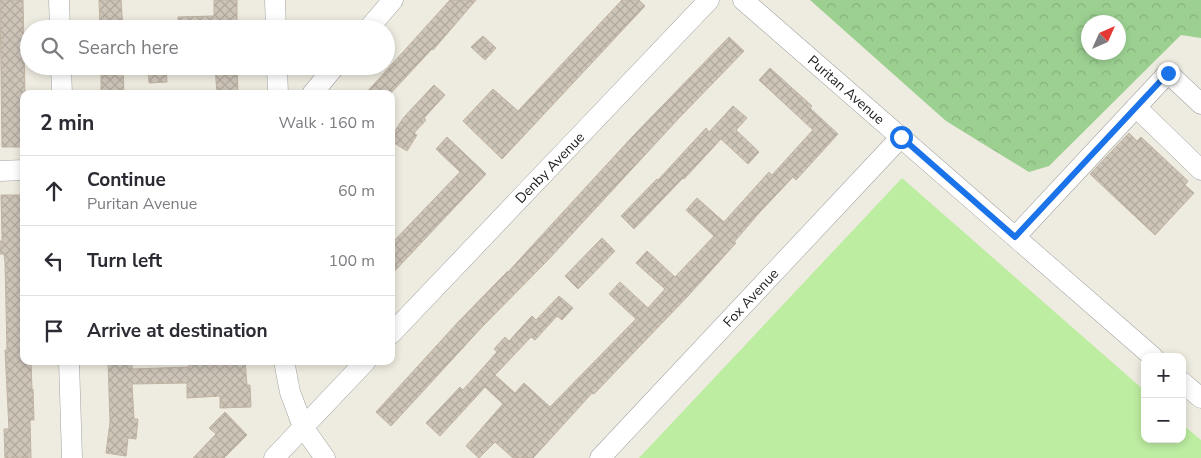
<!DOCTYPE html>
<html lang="en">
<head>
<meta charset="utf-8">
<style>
  body { margin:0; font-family:"Nunito Sans",sans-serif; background:#f7f7f7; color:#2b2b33 }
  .controls { position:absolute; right:15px; bottom:15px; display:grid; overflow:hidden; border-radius:10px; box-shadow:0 2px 8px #0003 }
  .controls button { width:45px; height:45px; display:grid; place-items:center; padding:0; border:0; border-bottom:1px solid #e1e1e2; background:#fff; color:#2b2b33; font:25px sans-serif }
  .compass { position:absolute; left:1081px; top:15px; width:45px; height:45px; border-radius:50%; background:#fff; box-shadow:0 2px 8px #0003; rotate:45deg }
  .stop { position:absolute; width:15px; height:15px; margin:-11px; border:4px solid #1a73e8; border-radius:50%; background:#fff }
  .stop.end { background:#1a73e8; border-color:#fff; box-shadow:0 1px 5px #0008 }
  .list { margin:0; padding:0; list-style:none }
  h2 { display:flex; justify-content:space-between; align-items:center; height:65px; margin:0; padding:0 20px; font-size:21px }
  h2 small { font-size:16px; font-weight:400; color:#7c7c81 }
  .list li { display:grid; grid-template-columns:32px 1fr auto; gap:15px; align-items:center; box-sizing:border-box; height:70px; padding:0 20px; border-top:1px solid #e1e1e2 }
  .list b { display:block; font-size:19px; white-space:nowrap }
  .list p { margin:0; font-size:16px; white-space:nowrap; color:#7c7c81 }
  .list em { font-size:16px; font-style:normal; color:#7c7c81 }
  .icon { flex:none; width:28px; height:28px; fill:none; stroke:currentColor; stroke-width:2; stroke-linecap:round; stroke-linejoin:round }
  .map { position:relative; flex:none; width:1201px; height:458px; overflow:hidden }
  .search { position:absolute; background:#fff; box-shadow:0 2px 8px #0003; left:20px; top:20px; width:375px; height:55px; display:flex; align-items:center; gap:12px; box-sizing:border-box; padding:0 18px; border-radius:28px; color:#7c7c81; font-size:19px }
  .panel { position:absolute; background:#fff; box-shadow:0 2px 8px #0003; left:20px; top:90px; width:375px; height:275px; border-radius:10px }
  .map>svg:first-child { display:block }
  .grass { fill:#bdeda1 }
  .forest { fill:url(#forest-crowns); fill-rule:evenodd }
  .building { fill:url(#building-cross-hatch); stroke:#c0b3a1 }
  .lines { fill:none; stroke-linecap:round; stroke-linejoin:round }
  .minor-casing { stroke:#a2a2a2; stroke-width:21 }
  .minor { stroke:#fff; stroke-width:20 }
  .route { stroke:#1a73e8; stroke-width:6 }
  .labels { text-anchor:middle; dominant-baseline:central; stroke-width:4; stroke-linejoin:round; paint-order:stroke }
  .street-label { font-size:14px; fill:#1b1b1b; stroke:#fff }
</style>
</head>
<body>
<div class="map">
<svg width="1201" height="458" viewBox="0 0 1201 458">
  <defs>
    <pattern id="forest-crowns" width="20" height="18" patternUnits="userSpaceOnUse" patternTransform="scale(1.25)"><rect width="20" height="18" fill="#9cd091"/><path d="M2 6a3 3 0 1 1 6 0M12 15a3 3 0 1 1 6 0" fill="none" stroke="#86b27c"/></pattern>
    <pattern id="building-cross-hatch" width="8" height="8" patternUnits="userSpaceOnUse" patternTransform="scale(1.25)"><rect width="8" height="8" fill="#cec5b9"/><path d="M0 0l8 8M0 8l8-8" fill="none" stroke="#b0a99e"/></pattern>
  </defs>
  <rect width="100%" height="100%" fill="#eeebe0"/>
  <!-- grass -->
  <path class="grass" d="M902,178L1145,391V439H1182V424L1201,440V458H639Z"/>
  <!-- forest -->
  <path class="forest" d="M810,0H1201V38L1181,35L1049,166L1029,172L946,121ZM1088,22H1118V52H1088Z"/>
  <!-- building -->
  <path class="building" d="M0,0H23L25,94L24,147H2Z
    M99,0H121L123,29H100Z
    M214,0H237V29H178V17L214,16Z
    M450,0H476L433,50L432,49L390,94H365Z
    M622,0H639L645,6L502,159L463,121L493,89L518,111Z
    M483,36L496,48L485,60L471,47Z
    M729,37L744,51L680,117L547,261L482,327L391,426L376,412L460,320L508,271V272L633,136Z
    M101,66H123L124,94H101Z
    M166,66L167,82L149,83L148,67Z
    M215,66H237L238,94H217Z
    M770,68L812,106L810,108L838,134L796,180L793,177L759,213L734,242L736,243L687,297L594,394L592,393L533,458H513L495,442L479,458L466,446L503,404L485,387L440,436L426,423L460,387L463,390L497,352L494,349L505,337L509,341L532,316L536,320L559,296L573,308L562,320L557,316L535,340L531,337L495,375L515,393L524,383L550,407L636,319L609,294L620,282L648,308L665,289L636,263L647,251L675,277L714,236L686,210L697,198L724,222L769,172L772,175L813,130L759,80Z
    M434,85L445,95L424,118L426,120L414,133L417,135L407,151L391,141V137L404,117Z
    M733,106L747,118L736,130L759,152L748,164L721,139L684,179L683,178L634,229L621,216L657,179L658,180L706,128L709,132Z
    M1129,133L1137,141L1141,137L1188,181L1185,185L1194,193L1155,235L1090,174Z
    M447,137L486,174L391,275V244L460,172L436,149Z
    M1,195H24V361H31L32,390L33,389L34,420H30L31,458H5L4,429H9L5,350H7L5,263L4,254H0V241H2V236Z
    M602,238L615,251L578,289L565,276Z
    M108,361H132V369L189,367V361H245L247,385H250L251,407L220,408V396L187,398V383L132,384L134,419H138L136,439L128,438L126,456L106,453L110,422Z
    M225,412L247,435L224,458H193L216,434L209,428Z"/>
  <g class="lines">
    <!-- minor casing -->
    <g class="minor-casing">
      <path id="minor" d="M59,0L60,29
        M275,0L276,29
        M743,0L1153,357
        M368,29L393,0
        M61,66L62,94
        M277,66L278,94
        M312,94L335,66
        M1136,107L1201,170
        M0,171L24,170
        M1015,237L1168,73L1201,104
        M391,334L709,0
        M69,361L72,458
        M284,361L290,392L303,427L325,458
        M1182,382L1201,398
        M274,458L366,361
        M600,458L901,137"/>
    </g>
    <!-- minor -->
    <use href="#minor" class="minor"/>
  </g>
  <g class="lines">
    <!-- route -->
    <path class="route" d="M901,137L1015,237L1168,73"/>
  </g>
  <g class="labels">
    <!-- street labels -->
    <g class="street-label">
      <text transform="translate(846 90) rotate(41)">Puritan Avenue</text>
      <text transform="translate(550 168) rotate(-46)">Denby Avenue</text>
      <text transform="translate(751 298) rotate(-47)">Fox Avenue</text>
    </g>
  </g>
</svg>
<div class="controls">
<button>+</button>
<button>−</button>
</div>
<svg class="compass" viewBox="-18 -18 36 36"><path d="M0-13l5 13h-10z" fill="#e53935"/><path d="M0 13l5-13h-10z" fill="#7c7c81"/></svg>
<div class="stop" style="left:901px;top:137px"></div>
<div class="stop end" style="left:1168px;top:73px"></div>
<div class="search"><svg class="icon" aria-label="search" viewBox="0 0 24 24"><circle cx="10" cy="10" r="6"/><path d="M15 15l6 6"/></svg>Search here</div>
<section class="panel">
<h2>2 min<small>Walk · 160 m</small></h2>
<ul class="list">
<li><svg class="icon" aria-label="ahead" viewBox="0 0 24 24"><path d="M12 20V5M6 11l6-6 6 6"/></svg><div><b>Continue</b><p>Puritan Avenue</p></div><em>60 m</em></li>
<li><svg class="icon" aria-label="left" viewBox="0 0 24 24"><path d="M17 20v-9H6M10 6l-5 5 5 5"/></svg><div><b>Turn left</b></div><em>100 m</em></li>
<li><svg class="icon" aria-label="arrive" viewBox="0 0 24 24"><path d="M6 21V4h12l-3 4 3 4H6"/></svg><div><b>Arrive at destination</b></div></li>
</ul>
</section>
</div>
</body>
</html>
